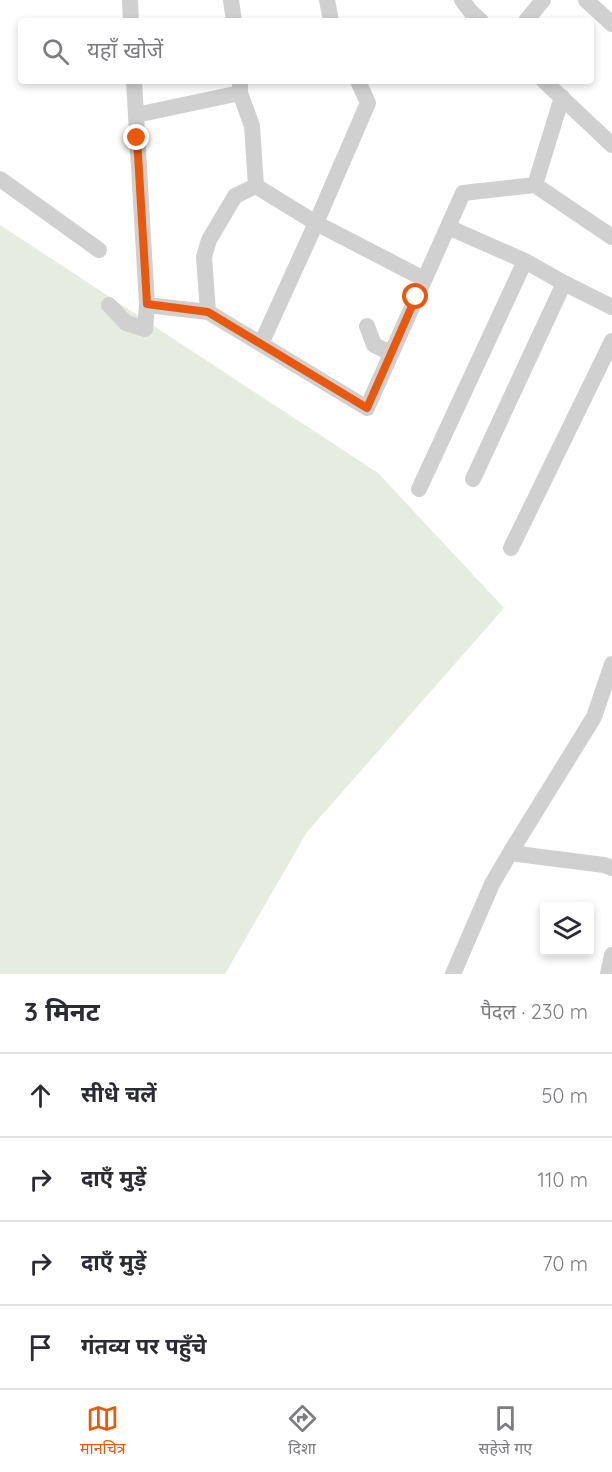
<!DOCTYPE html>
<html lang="hi">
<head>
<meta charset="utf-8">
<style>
  body { margin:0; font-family:Quicksand,"Noto Sans Devanagari",sans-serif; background:#f7f7f7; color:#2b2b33 }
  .controls { position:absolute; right:18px; bottom:18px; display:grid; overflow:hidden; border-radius:6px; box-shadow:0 3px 9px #0003 }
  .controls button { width:54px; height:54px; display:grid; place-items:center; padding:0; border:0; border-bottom:2px solid #e1e1e2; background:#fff; color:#2b2b33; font:30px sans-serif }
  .stop { position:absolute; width:18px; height:18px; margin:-14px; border:4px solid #ea580c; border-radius:50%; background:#fff }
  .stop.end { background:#ea580c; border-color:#fff; box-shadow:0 2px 6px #0008 }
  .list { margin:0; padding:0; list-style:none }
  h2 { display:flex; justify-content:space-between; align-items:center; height:78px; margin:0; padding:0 24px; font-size:26px }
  h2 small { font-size:20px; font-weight:400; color:#7c7c81 }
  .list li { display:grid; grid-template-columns:39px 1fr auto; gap:18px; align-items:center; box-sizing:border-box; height:84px; padding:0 24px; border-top:2px solid #e1e1e2 }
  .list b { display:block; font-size:22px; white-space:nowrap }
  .list em { font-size:20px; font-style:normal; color:#7c7c81 }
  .icon { flex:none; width:33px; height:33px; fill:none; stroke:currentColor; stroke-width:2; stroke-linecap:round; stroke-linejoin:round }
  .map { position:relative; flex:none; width:612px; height:974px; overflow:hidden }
  .search { position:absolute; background:#fff; box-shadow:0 3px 9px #0003; left:18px; right:18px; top:18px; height:66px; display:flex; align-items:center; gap:15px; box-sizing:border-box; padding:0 21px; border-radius:6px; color:#7c7c81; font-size:22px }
  .sheet { height:414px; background:#fff }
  nav { display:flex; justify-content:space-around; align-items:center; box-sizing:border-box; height:84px; border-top:2px solid #e1e1e2; background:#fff; font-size:16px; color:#7c7c81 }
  nav a { display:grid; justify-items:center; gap:3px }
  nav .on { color:#ea580c }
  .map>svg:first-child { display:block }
  .green { fill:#e6ecdf }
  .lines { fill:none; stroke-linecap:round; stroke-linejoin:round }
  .minor { stroke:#d0d0d0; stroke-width:16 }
  .route { stroke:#ea580c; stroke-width:8 }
</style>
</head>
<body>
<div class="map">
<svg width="612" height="974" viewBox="0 0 612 974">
  <rect width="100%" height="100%" fill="#fff"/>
  <!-- green -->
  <path class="green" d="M0,225L378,473L504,608L307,832L225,974H0Z"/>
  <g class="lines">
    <!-- minor -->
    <path class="minor" d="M130,0L131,21
      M231,0L234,21
      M327,0L331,21
      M462,0L471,12L481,21
      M586,0L612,24
      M526,21L543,0
      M134,81L147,305L208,312L367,408L463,193L535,185L562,97
      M240,81V93L252,126L256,186
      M544,81L612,145
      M136,115L240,93
      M0,179L99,250
      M535,185L612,237
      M256,186L316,223L424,279
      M448,227L525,261L564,283L612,307
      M109,305L126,323L145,329L147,305
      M208,312L204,257L209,240L235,196L256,186
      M367,326L374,345L391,353
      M261,344L316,223L368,103L358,81
      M473,479L564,283
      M419,489L525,261
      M511,548L612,341
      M510,853L604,865L612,868
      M453,974L492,884L510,853L594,717L612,664
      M608,974L612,955"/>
  </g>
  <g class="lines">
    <!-- route -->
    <path class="route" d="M137,138L147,304L208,312L367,408L416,297"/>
  </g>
</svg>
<div class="controls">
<button><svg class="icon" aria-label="layers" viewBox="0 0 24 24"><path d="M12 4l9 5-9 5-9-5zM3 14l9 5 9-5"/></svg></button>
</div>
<div class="stop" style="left:416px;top:297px"></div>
<div class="stop end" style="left:137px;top:138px"></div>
<div class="search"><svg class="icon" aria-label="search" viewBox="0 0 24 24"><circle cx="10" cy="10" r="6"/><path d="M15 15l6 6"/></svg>यहाँ खोजें</div>
</div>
<section class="sheet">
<h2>3 मिनट<small>पैदल · 230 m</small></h2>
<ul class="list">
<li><svg class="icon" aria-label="ahead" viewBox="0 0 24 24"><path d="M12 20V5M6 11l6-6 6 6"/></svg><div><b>सीधे चलें</b></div><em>50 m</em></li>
<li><svg class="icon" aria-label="right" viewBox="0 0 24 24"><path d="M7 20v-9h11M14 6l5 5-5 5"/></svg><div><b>दाएँ मुड़ें</b></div><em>110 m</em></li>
<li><svg class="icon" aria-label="right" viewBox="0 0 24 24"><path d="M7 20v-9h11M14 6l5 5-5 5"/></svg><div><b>दाएँ मुड़ें</b></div><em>70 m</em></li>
<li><svg class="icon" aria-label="arrive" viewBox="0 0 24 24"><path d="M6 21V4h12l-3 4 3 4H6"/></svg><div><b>गंतव्य पर पहुँचे</b></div></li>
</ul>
</section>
<nav>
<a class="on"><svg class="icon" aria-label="map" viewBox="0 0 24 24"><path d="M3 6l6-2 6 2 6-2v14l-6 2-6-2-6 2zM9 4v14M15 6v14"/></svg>मानचित्र</a>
<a><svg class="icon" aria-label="directions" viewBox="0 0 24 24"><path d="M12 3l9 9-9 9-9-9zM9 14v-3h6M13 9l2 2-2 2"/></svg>दिशा</a>
<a><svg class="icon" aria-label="saved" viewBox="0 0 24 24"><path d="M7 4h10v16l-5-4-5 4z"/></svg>सहेजे गए</a>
</nav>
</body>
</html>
